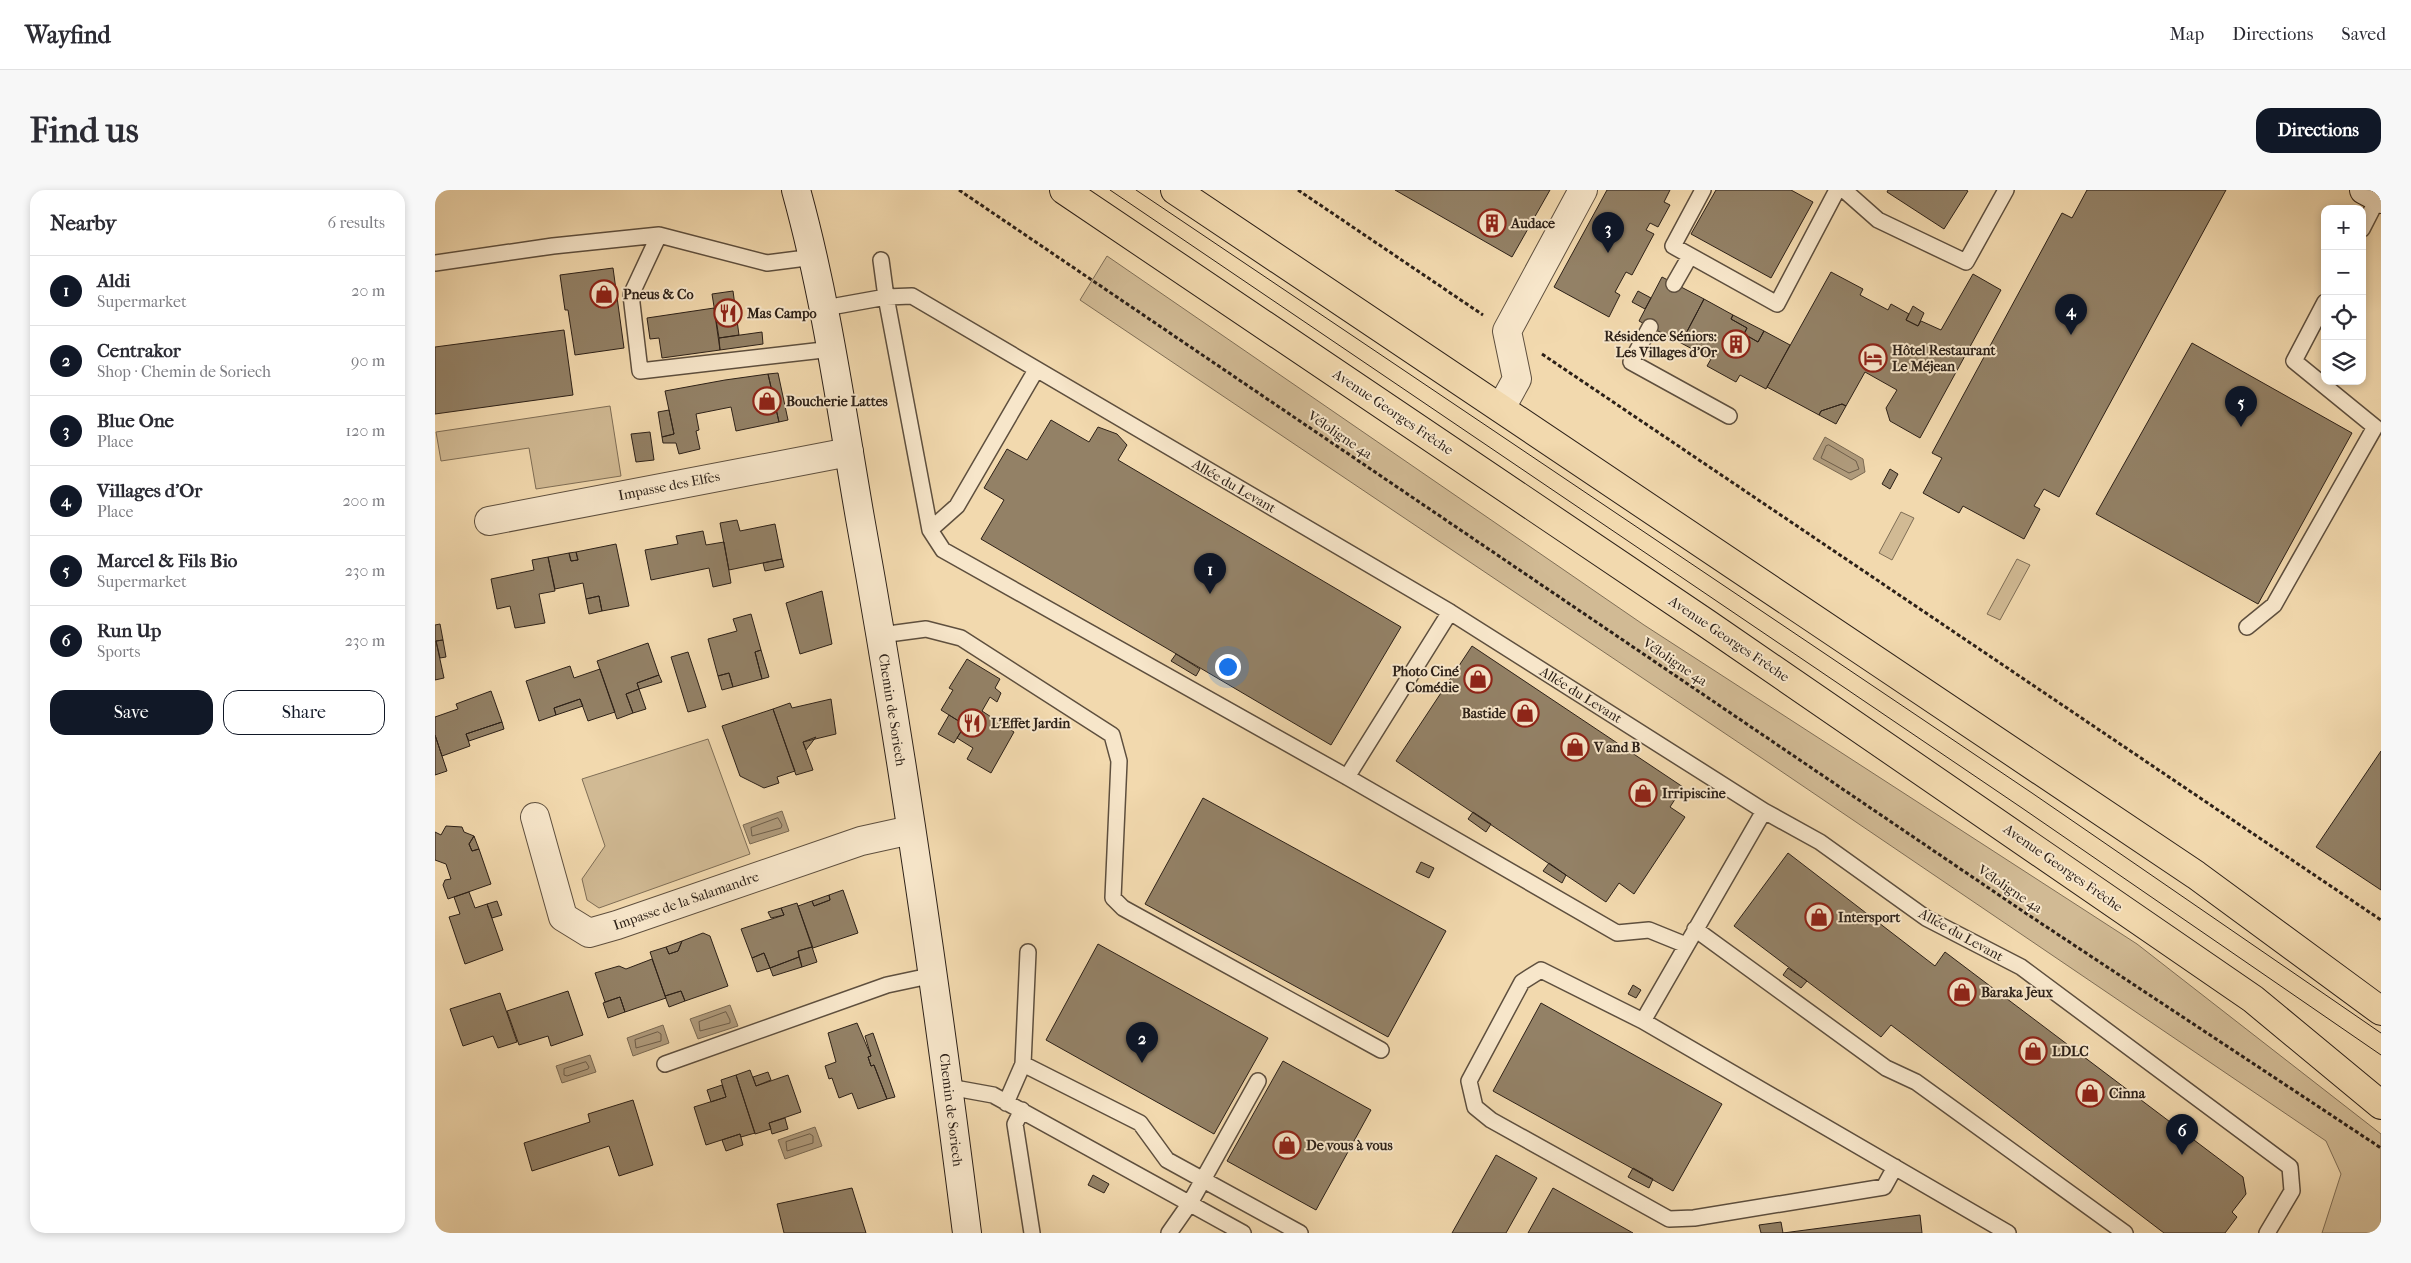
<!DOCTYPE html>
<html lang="en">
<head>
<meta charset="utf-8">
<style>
  body { margin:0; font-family:"IM FELL French Canon",serif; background:#f7f7f7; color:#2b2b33 }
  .controls { position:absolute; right:15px; top:15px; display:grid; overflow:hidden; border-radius:10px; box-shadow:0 2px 8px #0003 }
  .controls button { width:45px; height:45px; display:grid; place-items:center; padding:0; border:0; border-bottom:1px solid #e1e1e2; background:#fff; color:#2b2b33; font:25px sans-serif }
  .you { position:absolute; left:792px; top:476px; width:18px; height:18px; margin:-12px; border:4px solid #fff; border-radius:50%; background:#1a73e8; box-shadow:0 0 0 8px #1a73e833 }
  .badge { display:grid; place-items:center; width:32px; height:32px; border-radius:50%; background:#111827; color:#fff; font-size:16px; font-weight:700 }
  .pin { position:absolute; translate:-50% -41px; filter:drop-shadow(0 1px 2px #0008) }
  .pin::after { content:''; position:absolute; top:26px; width:18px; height:15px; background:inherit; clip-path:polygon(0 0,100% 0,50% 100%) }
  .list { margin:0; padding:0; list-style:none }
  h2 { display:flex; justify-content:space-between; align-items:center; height:65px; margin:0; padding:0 20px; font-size:21px }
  h2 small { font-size:16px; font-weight:400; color:#7c7c81 }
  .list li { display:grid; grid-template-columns:32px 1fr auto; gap:15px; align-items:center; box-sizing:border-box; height:70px; padding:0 20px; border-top:1px solid #e1e1e2 }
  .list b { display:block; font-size:19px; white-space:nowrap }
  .list p { margin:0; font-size:16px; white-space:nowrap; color:#7c7c81 }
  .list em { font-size:16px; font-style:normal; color:#7c7c81 }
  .actions { display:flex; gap:10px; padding:15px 20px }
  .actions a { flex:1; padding:11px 0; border:1px solid #111827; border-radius:15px; text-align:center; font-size:18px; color:#111827 }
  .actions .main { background:#111827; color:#fff }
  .icon { flex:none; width:28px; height:28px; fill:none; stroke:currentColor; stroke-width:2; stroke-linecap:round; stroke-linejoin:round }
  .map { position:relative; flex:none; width:1946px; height:1043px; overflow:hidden; border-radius:15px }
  header { display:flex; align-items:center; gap:30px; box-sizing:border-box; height:70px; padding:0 25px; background:#fff; border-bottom:1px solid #e1e1e2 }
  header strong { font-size:24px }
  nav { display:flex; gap:28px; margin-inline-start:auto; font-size:18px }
  .intro { display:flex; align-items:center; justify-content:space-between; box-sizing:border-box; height:120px; padding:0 30px }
  h1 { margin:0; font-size:35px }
  .button { padding:12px 22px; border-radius:15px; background:#111827; color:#fff; font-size:18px; font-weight:700 }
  main { display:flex; gap:30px; padding:0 30px }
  aside { flex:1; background:#fff; border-radius:15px; box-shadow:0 2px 8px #0003 }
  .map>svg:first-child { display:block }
  .green { fill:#d1ba94; stroke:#7f6e56 }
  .water { fill:#af9a7b; stroke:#7b6a53 }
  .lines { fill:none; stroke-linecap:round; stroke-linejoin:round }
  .shore { stroke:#6e5e4a; stroke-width:1 }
  .building { fill:#938166; stroke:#2d2118 }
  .lane-casing { stroke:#5e4f3e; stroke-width:18 }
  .street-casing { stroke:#5e4f3e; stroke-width:30 }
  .secondary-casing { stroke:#2d2118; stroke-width:30 }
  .primary-casing { stroke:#2d2118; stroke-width:30 }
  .path { stroke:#2d2118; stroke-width:3; stroke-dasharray:4 2.5; stroke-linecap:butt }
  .lane { stroke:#f7e6ca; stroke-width:15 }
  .street { stroke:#f7e6ca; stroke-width:28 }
  .secondary { stroke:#f7e6ca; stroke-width:28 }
  .primary { stroke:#f2d9ae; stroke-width:28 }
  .tram { stroke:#2d2118; stroke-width:1 }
  .labels { text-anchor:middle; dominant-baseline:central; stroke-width:4; stroke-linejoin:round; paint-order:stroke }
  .poi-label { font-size:14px; font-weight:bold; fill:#2d2118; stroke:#f7e6ca; text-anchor:start }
  .street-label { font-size:14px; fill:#2d2118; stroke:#f7e6ca }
</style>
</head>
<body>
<header>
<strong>Wayfind</strong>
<nav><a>Map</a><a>Directions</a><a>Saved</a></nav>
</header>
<div class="intro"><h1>Find us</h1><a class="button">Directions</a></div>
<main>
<aside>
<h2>Nearby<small>6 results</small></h2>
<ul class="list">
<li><span class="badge">1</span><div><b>Aldi</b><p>Supermarket</p></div><em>20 m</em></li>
<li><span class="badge">2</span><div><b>Centrakor</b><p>Shop · Chemin de Soriech</p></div><em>90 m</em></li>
<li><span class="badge">3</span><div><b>Blue One</b><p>Place</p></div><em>120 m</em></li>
<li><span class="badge">4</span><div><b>Villages d'Or</b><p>Place</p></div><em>200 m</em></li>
<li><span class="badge">5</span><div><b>Marcel &amp; Fils Bio</b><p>Supermarket</p></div><em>230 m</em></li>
<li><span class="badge">6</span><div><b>Run Up</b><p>Sports</p></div><em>230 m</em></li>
</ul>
<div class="actions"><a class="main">Save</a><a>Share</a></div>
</aside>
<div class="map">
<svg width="1946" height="1043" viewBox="0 0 1946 1043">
  <rect width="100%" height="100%" fill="#f2d9ae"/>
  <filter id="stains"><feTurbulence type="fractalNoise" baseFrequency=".004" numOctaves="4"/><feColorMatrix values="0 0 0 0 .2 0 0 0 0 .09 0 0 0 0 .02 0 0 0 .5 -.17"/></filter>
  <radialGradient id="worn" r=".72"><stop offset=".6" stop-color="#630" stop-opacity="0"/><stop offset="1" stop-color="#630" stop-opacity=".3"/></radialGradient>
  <!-- green -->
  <path class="green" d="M672,66L1209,435L1702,754L1946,944V1043H1887L1906,984L1891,951L1334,573L645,110Z
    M175,216L186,286L101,299L94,258L6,271L1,242Z
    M1466,322L1479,328L1457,370L1444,363Z
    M1582,369L1595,375L1565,430L1552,424Z
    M273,549L315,664L164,718L152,710L147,689L170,656L147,589Z"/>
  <!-- water -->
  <path class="water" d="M1390,247L1428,269L1430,282L1416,290L1378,269Z
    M347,621L354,641L315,654L308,635Z
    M295,815L303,836L263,849L255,829Z
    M228,835L234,853L198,866L192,848Z
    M155,865L161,882L127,893L121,876Z
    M380,937L387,956L350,969L343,950Z"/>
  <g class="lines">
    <!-- shore -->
    <path class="shore" d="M1394,255L1421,271L1424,279L1414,283L1386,268L1391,256Z
      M343,628L347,635L346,638L317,646L316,638Z
      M291,822L295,830V833L265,841L264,832Z
      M223,842L226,844V851L201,858L200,850Z
      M151,872L154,877L153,879L132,886L129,885V879Z
      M375,944L378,946V953L352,961L351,952Z"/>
  </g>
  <!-- building -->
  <path class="building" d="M960,0H1115L1077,67Z
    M1172,0H1235L1229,12L1235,15L1223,37L1215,33L1211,40L1219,44L1197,85L1191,82L1180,102L1185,105L1174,127L1119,97Z
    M1281,0H1356L1378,12L1336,88L1256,44Z
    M1453,0H1531L1533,1L1509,39L1452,2Z
    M1652,0H1791L1624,307L1609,299L1599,316L1605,319L1589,349L1528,316L1524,323L1488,303L1507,268L1497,263L1627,23L1637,28Z
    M178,78L189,158L140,165L133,120H130L125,85Z
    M1396,82L1428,99L1425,105L1453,120L1456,114L1474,124L1471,130L1483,136L1486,131L1506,140L1538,84L1566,100L1485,248L1455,231L1451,218L1462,200L1430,182L1411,216L1407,214L1386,221L1384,225L1332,197Z
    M1227,87L1269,109L1246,153L1204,131Z
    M298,101L304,145L284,148L277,104Z
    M1203,101L1216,108L1210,119L1197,112Z
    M1269,109L1298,125L1296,129L1312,138L1309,144L1323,152L1329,141L1355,155L1331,199L1305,185L1301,192L1272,176L1276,169L1246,153Z
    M1478,116L1489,123L1483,136L1471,130Z
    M279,118L285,160L227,168L224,148L215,149L212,128Z
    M1298,125L1329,141L1323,152L1309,144L1312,138L1296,129Z
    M129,140L138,205L0,224V157Z
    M327,142L328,154L285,160L284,148Z
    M1757,153L1917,243L1823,414L1661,324Z
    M343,183L353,230L344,232L333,184Z
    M333,184L344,232L301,241L296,217L261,224L264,240L261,241L265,259L244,264L241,253H228L227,247L239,244L230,201L290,190Z
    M1407,214L1411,216L1401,234L1384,225L1386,221Z
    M234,220L239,244L227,247L223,222Z
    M616,230L654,252L663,237L682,244L692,255L683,270L966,437L896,555L546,349L569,310L549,298L572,259L592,270Z
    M215,242L219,270L201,272L196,244Z
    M1455,279L1463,284L1455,299L1447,294Z
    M302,330L305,341L340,334L347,369L294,380L285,333Z
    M268,341L271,355L289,352L296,393L278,397L274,378L216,390L210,360L243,354L241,346Z
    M181,354L194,416L167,421L164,406L151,409L148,393L120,399L113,367L134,363L136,371L143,370L141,362Z
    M141,362L143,370L136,371L134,363Z
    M113,367L120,401L104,404L110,433L80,438L75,416L62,419L56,389L99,380L97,370Z
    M347,369L349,377L330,381L328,373Z
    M387,401L397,454L365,464L351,413Z
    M164,406L167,421L154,424L151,409Z
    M316,424L326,460L320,462L327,489L298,497L294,483L283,486L273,449L302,441L298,429Z
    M5,434L8,450L1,451L9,488L0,490V435Z
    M8,450L11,467L5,468L1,451Z
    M213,453L224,485L202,493L204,499L191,504L198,523L182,529L162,471Z
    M1037,456L1248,597L1235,617L1250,627L1199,704L1184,693L1171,712L961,571Z
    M326,460L334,487L327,489L320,462Z
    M253,462L271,517L253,522L236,467Z
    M741,464L765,479L761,486L736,471Z
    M532,469L565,489L560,498L566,503L562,512L555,507L547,521L579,542L556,583L532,569L538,558L522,548L530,535L506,520L518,500L514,498Z
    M135,476L139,488L165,479L180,522L153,531L145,509L119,518L121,525L104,531L91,491Z
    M294,483L298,497L287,500L283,486Z
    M224,485L227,492L204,499L202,493Z
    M204,499L211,519L198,523L191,504Z
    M56,501L67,532L31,544L35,556L7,566L0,545V527L23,519L21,514Z
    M145,509L148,516L121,525L119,518Z
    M396,509L401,544L368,552L378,580L361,585L338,519L355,513L357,518Z
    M338,519L360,581L342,587L344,593L329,598L305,586L287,536Z
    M514,525L530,535L519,553L503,544Z
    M67,532L69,539L34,551L31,544Z
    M0,545L12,581L0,585Z
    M381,547L371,560L368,552Z
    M1946,561V700L1881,657Z
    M768,608L1011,741L953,847L710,714Z
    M1038,622L1056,634L1051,642L1033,629Z
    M11,636L27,637L29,642L39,646L34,654L37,661L44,659L56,694L13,709L8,695L10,690L16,689L11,674L0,670V642L6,645Z
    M39,646L44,659L37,661L34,654Z
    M1353,663L1500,776L1510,762L1808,987L1811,1004L1797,1022L1802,1027L1790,1043H1729L1456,835L1446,847L1299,736Z
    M986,672L999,678L994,688L981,682Z
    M1114,673L1131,685L1127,693L1108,681Z
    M408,700L423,743L378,758L363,716L377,711L379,716L395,710L394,705Z
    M34,702L40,718L52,714L68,760L30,774L14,727L25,724L19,707Z
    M394,705L395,710L379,716L377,711Z
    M62,711L67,725L57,728L52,714Z
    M362,713L377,757L363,761L364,767L335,778L329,763L317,768L306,739L349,725L346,718Z
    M346,718L349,725L336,728L333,722Z
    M268,743L275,746L293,796L250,811L246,801L230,806L215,762L231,757L234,764L243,761L247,751Z
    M247,751L243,761L234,764L231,757Z
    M663,754L833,848L779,944L611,850Z
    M377,757L382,772L367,777L363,761Z
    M329,763L335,778L322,782L317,768Z
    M364,767L367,777L338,786L335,778Z
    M217,769L231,808L190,822L185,807L170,812L160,783L184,776L191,779Z
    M1353,778L1372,791L1366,798L1348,785Z
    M1198,795L1206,800L1201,808L1193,804Z
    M133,801L148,845L116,856L113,846L84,855L72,821Z
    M246,801L250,811L234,817L230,806Z
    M65,803L82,852L63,858L58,846L28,856L15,819Z
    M185,807L190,822L173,828L168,813Z
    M1106,813L1287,914L1238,1001L1058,901Z
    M422,833L436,866L433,867L436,876L439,875L452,909L423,919L417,903L404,908L397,888L394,889L390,876L401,872L393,843Z
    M438,843L460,907L452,909L439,875L436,876L433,867L436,866L430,846Z
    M848,871L936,920L881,1020L792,971Z
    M315,880L321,896L353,885L366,922L334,933L336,939L320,944L301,885Z
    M333,882L336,890L321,896L318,887Z
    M301,885L320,943L306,947L305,944L271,955L259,917L291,907L286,890Z
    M287,895L291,907L276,912L272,900Z
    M198,910L218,975L184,986L174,956L97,981L89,953L155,932L153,924Z
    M350,928L353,939L337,944L334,933Z
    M305,944L308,955L291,961L287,950Z
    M1061,965L1102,988L1071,1043H1017Z
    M1198,978L1218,989L1214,998L1193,987Z
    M658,985L674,994L669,1003L653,995Z
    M417,998L431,1043H349L342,1014Z
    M1118,998L1198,1043H1093Z
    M1485,1025L1487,1043H1347H1348Z
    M1346,1032L1348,1043H1326L1324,1035Z"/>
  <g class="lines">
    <!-- lane casing -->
    <g class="lane-casing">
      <path id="lane" d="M1268,0L1238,56L1342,114L1402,0
        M1409,0L1443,30L1531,72L1571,0
        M1927,39L1943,8
        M379,67L332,73L224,45L196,105L205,181L397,159
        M446,70L451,107L495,340L508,360L912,587L1182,743L1214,740L1251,755
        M0,73L118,56L224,45
        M1239,94L1255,66
        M390,118L451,107L477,106L1015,422L1329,621L1385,652L1491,728L1586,777L1855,977L1857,1001L1832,1043
        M1215,137L1196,172L1294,226
        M495,340L522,316L601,180
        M1812,437L1839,415L1940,237L1859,171L1890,112
        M446,445L491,439L526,448L677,545L684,571L678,708L688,718L946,860
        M912,587L1015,422
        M1260,739L1451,878L1481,892L1690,1043
        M1208,831L1329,621
        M230,874L452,795L499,785
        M588,874L705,933L732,970L865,1043
        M514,897L558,905L808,1043
        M571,913L588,874L593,762
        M587,920L580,934L597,1043
        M1460,977L1449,997L1259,1028L1234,1029L1056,930L1040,917L1034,891L1087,792L1106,780L1208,831L1573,1043
        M734,1043L755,1013L823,891"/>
    </g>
    <!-- street casing -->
    <g class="street-casing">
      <path id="street" d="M1066,218L1082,189L1072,141L1148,0
        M54,331L414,262
        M100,627L128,727L154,743L182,735L426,651L476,640"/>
    </g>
    <!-- secondary casing -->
    <g class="secondary-casing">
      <path id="secondary" d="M361,0C391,108 406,218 425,328C468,566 502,804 532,1043
        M1929,0L1946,9"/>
    </g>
    <!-- primary casing -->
    <g class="primary-casing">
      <path id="primary" d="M629,0L1271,433L1818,809L1946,915
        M740,0L1761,685L1946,821"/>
    </g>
    <!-- path -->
    <path class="path" d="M524,0L1592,724L1946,958
      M863,0L1048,125
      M1107,164L1946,730"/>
    <!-- lane -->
    <use href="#lane" class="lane"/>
    <!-- street -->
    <use href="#street" class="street"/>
    <!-- secondary -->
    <use href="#secondary" class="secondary"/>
    <!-- primary -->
    <use href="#primary" class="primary"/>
    <!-- tram -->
    <path class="tram" d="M675,0L1587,618L1946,865
      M701,0L1597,603L1946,843"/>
  </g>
  <!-- icons -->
  <defs>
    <g id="building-ring" transform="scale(1.4375)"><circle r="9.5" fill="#f7e6ca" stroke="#8f2418" stroke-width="1.5"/><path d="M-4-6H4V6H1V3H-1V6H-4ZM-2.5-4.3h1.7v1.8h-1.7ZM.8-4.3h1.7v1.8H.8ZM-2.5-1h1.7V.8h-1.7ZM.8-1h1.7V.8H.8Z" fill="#8f2418"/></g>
    <g id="shop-ring" transform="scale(1.4375)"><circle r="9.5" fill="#f7e6ca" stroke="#8f2418" stroke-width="1.5"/><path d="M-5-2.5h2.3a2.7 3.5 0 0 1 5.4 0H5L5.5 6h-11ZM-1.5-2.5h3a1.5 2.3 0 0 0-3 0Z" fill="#8f2418"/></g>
    <g id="restaurant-ring" transform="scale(1.4375)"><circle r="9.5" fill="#f7e6ca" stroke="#8f2418" stroke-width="1.5"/><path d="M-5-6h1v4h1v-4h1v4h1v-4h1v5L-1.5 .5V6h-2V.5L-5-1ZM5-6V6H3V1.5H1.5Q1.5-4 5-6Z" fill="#8f2418"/></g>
    <g id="hotel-ring" transform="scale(1.4375)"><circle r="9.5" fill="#f7e6ca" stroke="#8f2418" stroke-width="1.5"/><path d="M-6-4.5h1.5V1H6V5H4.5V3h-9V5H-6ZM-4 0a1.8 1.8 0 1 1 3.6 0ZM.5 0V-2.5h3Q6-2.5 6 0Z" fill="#8f2418"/></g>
  </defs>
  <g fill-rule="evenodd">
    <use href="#building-ring" x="1057" y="33"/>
    <use href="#shop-ring" x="169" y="104"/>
    <use href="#restaurant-ring" x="293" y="123"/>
    <use href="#building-ring" x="1301" y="154"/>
    <use href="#hotel-ring" x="1438" y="168"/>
    <use href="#shop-ring" x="332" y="211"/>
    <use href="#shop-ring" x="1043" y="489"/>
    <use href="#shop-ring" x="1090" y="523"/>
    <use href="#restaurant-ring" x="537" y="533"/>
    <use href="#shop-ring" x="1140" y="557"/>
    <use href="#shop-ring" x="1208" y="603"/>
    <use href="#shop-ring" x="1384" y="727"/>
    <use href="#shop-ring" x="1527" y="802"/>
    <use href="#shop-ring" x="1598" y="861"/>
    <use href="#shop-ring" x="1655" y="903"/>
    <use href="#shop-ring" x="852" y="955"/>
  </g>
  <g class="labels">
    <!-- poi labels -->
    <g class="poi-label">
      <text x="1076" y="33">Audace</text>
      <text x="188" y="104">Pneus &amp; Co</text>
      <text x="312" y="123">Mas Campo</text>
      <text x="1282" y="146" text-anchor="end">Résidence Séniors:<tspan x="1282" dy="16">Les Villages d'Or</tspan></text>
      <text x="1457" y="160">Hôtel Restaurant<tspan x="1457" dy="16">Le Méjean</tspan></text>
      <text x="351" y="211">Boucherie Lattes</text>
      <text x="1024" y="481" text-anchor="end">Photo Ciné<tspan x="1024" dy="16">Comédie</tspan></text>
      <text x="1071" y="523" text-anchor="end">Bastide</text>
      <text x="556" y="533">L'Effet Jardin</text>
      <text x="1159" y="557">V and B</text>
      <text x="1227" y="603">Irripiscine</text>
      <text x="1403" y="727">Intersport</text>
      <text x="1546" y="802">Baraka Jeux</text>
      <text x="1617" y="861">LDLC</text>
      <text x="1674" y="903">Cinna</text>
      <text x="871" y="955">De vous à vous</text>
    </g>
    <!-- street labels -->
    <g class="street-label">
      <text transform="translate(958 222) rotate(34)">Avenue Georges Frêche</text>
      <text transform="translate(905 245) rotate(34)">Véloligne 4a</text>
      <text transform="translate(234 296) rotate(-11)">Impasse des Elfes</text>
      <text transform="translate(799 296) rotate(30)">Allée du Levant</text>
      <text transform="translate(1294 449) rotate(34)">Avenue Georges Frêche</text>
      <text transform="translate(1240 472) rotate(34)">Véloligne 4a</text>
      <text transform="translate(1146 505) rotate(32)">Allée du Levant</text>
      <text transform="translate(457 520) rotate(81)">Chemin de Soriech</text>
      <text transform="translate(1628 678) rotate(35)">Avenue Georges Frêche</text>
      <text transform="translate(1575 699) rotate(34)">Véloligne 4a</text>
      <text transform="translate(251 711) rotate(-19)">Impasse de la Salamandre</text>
      <text transform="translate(1526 745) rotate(29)">Allée du Levant</text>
      <text transform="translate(516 920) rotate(83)">Chemin de Soriech</text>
    </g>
  </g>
  <rect width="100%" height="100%" filter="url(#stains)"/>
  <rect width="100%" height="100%" fill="url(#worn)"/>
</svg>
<div class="controls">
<button>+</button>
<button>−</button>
<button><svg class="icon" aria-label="locate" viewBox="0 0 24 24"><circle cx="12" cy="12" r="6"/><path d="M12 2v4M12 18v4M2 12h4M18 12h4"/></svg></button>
<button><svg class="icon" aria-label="layers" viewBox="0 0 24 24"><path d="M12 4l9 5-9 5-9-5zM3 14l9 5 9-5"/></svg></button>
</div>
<div class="you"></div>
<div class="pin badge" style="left:775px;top:404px">1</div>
<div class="pin badge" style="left:707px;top:873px">2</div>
<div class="pin badge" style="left:1173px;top:63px">3</div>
<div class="pin badge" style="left:1636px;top:145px">4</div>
<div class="pin badge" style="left:1806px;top:237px">5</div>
<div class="pin badge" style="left:1747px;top:965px">6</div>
</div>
</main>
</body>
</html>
